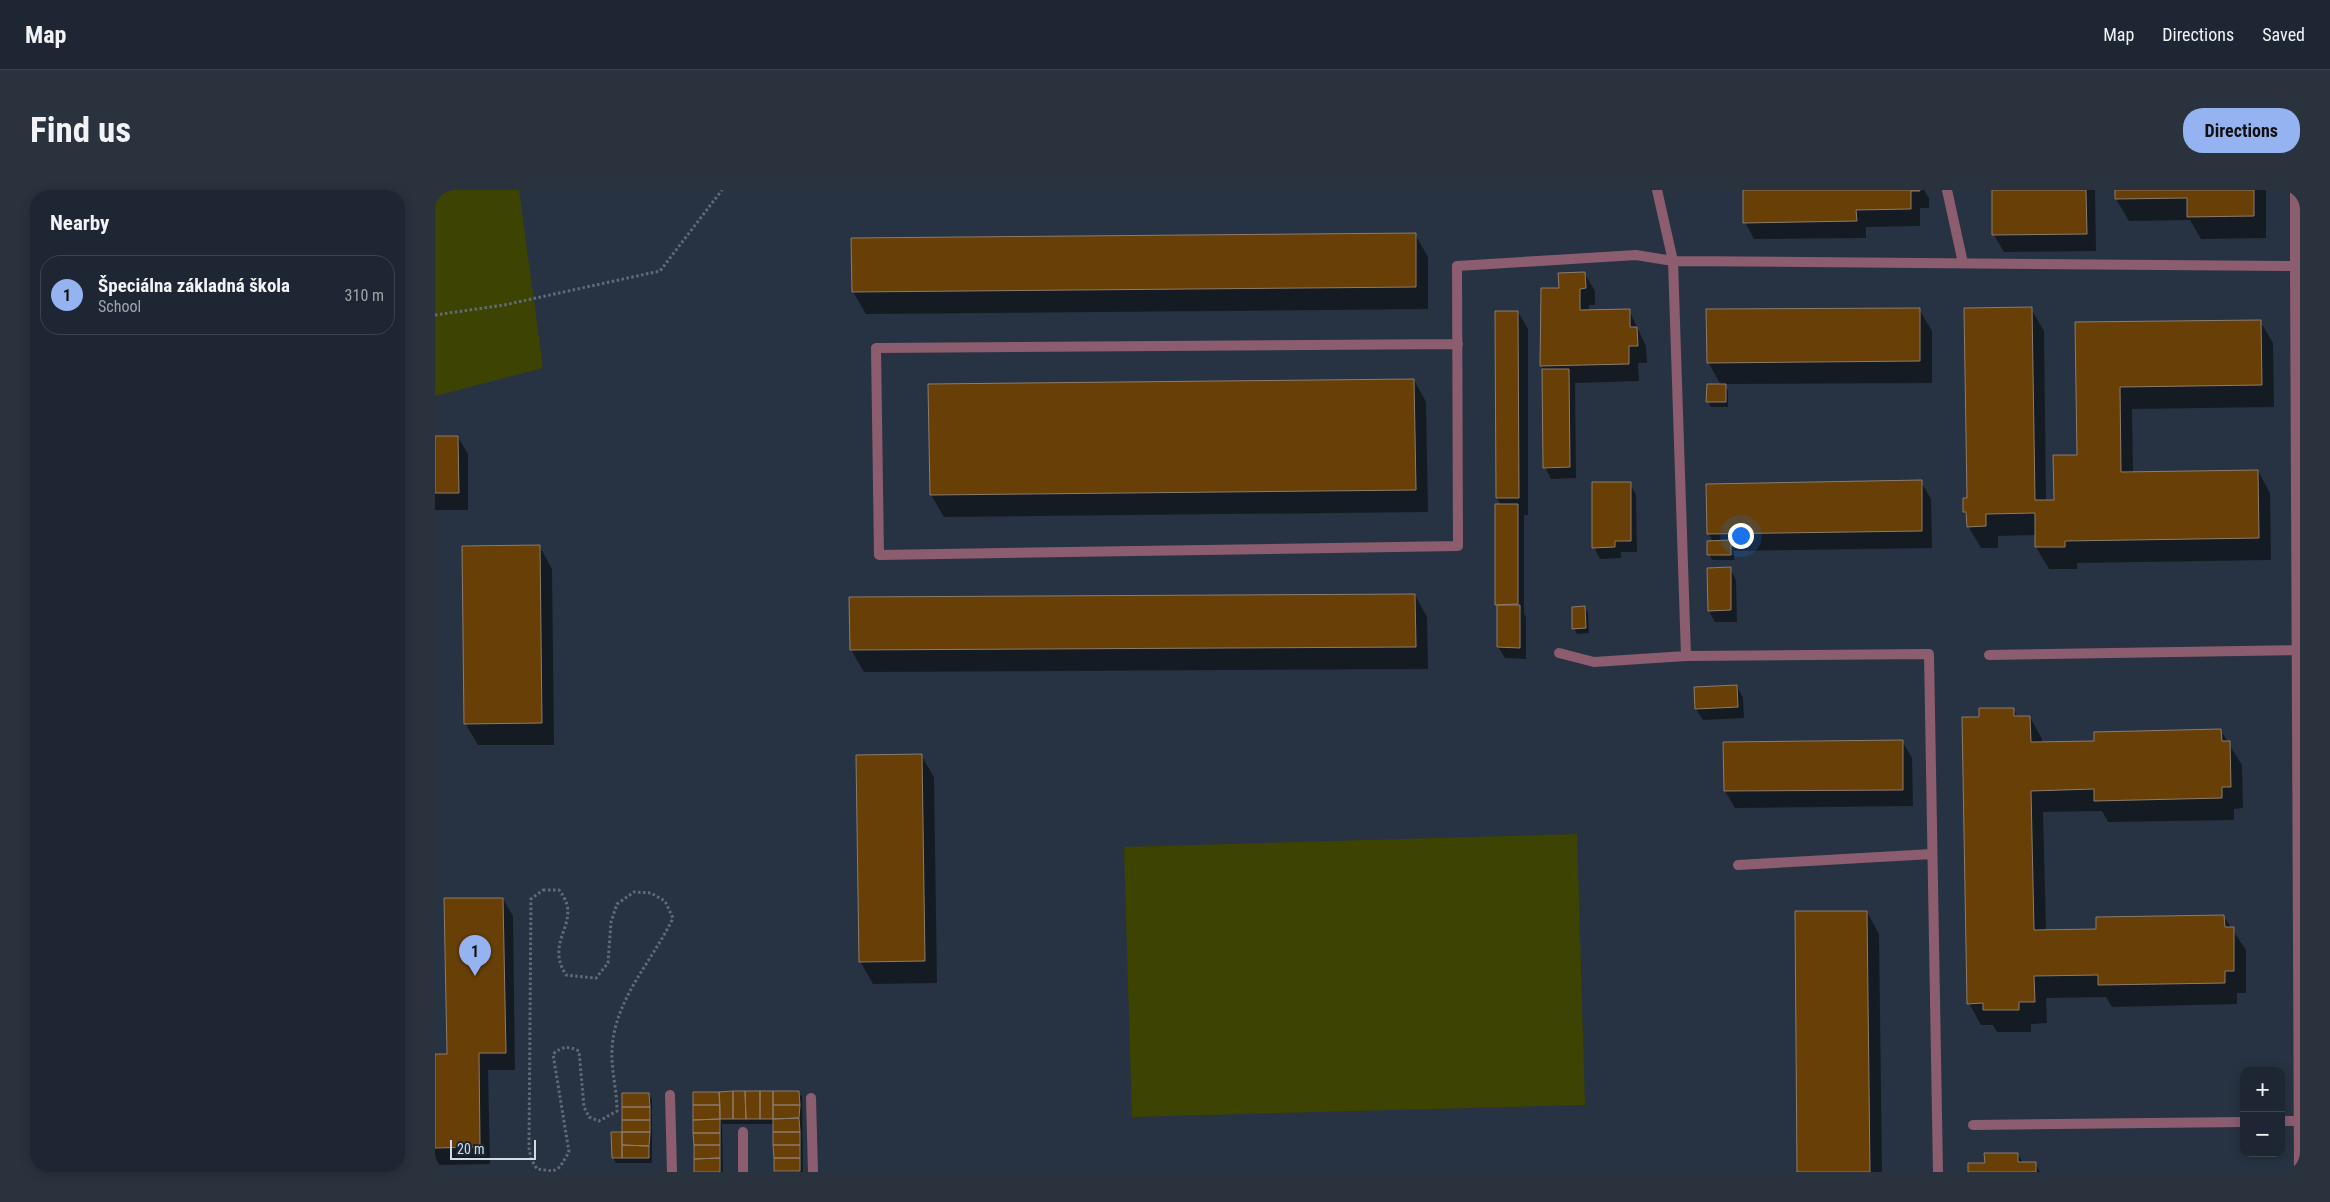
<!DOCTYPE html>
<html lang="en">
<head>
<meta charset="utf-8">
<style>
  body { margin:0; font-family:"Roboto Condensed",sans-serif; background:#2a323e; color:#f1f3f6 }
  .controls { position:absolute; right:15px; bottom:15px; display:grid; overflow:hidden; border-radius:10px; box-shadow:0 2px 12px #0003 }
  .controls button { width:45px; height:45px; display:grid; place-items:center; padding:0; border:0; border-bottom:1px solid #3b434d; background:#1d2632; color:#f1f3f6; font:25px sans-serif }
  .scale { position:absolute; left:15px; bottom:12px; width:86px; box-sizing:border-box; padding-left:5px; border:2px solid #d2dae4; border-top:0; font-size:14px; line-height:18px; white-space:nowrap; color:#d2dae4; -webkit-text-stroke:4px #1d2837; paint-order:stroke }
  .you { position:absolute; left:1305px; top:345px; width:18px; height:18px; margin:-12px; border:4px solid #fff; border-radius:50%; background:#1a73e8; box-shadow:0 0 0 8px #1a73e833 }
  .badge { display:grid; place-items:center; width:32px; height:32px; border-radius:50%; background:#95b2f1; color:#111; font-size:16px; font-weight:700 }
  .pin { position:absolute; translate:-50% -41px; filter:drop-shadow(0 1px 2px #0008) }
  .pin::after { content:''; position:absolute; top:26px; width:18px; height:15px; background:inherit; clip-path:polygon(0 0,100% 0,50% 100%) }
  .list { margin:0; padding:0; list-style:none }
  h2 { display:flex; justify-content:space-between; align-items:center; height:65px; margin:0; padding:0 20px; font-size:21px }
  h2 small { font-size:16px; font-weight:400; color:#a0a5ac }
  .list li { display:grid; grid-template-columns:32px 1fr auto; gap:15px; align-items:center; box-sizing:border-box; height:80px; margin:0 10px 10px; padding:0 10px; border:1px solid #3b434d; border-radius:20px }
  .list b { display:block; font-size:19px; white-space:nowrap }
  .list p { margin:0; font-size:16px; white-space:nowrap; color:#a0a5ac }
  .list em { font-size:16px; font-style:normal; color:#a0a5ac }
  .map { position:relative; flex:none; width:1865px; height:982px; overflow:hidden; border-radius:20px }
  header { display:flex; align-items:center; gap:30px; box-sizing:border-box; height:70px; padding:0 25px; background:#1d2632; border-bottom:1px solid #3b434d }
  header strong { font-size:24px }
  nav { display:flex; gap:28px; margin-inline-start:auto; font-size:18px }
  .intro { display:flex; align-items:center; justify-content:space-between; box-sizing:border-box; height:120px; padding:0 30px }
  h1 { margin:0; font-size:35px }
  .button { padding:12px 22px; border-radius:20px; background:#95b2f1; color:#111; font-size:18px; font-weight:700 }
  main { display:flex; gap:30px; padding:0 30px }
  aside { flex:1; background:#1d2632; border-radius:20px; box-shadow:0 2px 12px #0003 }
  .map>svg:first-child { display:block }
  .green { fill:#3d4300 }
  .shadow { fill:#0007 }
  .building { fill:#683f07; stroke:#8c7c6b }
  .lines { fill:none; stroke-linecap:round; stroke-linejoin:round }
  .path { stroke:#606a78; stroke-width:3; stroke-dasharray:2.5 2.5; stroke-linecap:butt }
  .service { stroke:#8b5d6f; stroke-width:10 }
</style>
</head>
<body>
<header>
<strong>Map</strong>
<nav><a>Map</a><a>Directions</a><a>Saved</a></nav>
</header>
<div class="intro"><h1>Find us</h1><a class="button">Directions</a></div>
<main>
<aside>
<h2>Nearby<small></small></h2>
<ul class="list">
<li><span class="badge">1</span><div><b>Špeciálna základná škola</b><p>School</p></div><em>310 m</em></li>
</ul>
</aside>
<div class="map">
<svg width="1865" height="982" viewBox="0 0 1865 982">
  <rect width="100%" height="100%" fill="#273342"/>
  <!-- green -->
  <path class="green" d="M11,0H84L108,178L0,206V2Z
    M1142,644L1150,915L697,927L689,657Z"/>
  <!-- shadow -->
  <path class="shadow" d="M1309,0H1489L1494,8V18H1485V36L1431,37V48L1319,49L1310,32Z
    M1558,0H1660L1661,61L1569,62L1559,45Z
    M1681,0H1831V48L1766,49L1755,30L1694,31L1681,9Z
    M980,44L993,67V119L431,124L418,102Z
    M1150,84L1160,101V115H1154V121L1194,120L1211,156L1212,173H1203L1204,191L1140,193L1141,288L1116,289L1110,277L1109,180L1106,176L1107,99H1125Z
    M1484,119L1497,141V193L1290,194L1293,201V217H1276L1273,211L1286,195L1273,172Z
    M1596,119L1609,141L1611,311H1620L1644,266L1641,134L1825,131L1838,153L1839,217L1697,219L1698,283L1823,281L1835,303L1836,370L1642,373V379H1614L1601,357V345L1563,346V358H1546L1533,336V329L1529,322V309H1533Z
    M1083,122L1093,139V325H1089V423L1091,427V469L1070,468L1063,457L1061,315H1066L1062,308Z
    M979,190L991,212L993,322L509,327L496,305Z
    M0,247H23L33,264V320H0Z
    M1486,292L1496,309L1497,358L1299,361V370H1277L1274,364L1278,352L1274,344L1273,295Z
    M1195,294L1201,305L1202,362H1186V368L1165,369L1159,357Z
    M105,357L117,379L119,555H43L30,533Z
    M1295,378L1301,390L1302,432H1280L1274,421Z
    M980,405L992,427L993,479L429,482L416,460Z
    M1150,418L1153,423L1154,443L1142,444L1139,438Z
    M1302,496L1308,508L1309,528L1268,530L1261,519Z
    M1578,519L1583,527H1595L1607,549V553L1660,552L1786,541L1807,575L1808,618L1799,619V630L1673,632L1667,621L1608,622L1611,741L1663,740L1789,727L1811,760V803H1802V814L1677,817L1671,807L1611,808L1612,833L1596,834V842H1562L1558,835H1546L1534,813L1545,528Z
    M1467,551L1477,568L1478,616L1300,618L1290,601Z
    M486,565L499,587L502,793L438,794L425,771Z
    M68,709L78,726L80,880H53L55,974L0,975V865H13Z
    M1432,722L1444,744L1447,982H1364Z
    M363,902L367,907L368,982H340L339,934H287L288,982H260L259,903Z
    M214,904L217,910V973H181L178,968L188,943Z
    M1583,964L1588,973H1600L1605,982H1535Z"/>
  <!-- building -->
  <path class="building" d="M1308,0H1485V1H1476V19L1421,20L1422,31L1308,33Z
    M1557,0H1651L1652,44L1557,45Z
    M1680,0H1819V26L1752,27V8L1680,9Z
    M981,43V97L417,102L416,48Z
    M1150,82L1151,98L1145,99V120L1195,119V137H1202L1203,156H1194V174L1105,176L1106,98H1124L1123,83Z
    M1597,117L1600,310H1619L1618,265H1642L1640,132L1826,130L1827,195L1685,197L1686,282L1823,280L1824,348L1630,351V357H1600V323L1551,324V336L1532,337L1531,322H1528V308H1532L1529,118Z
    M1485,118V171L1272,173L1271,119Z
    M1060,121H1083L1084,308H1061Z
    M1107,179H1134L1135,277L1108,278Z
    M979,189L981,300L495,305L493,194Z
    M1272,194H1291V212H1271Z
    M0,246H23L24,303H0Z
    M1487,290V341L1272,344L1271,294Z
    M1157,292H1196V351H1180V357L1157,358Z
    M1060,314H1083V414L1060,415Z
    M1296,350V365H1272V351Z
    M105,355L107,533L29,534L27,356Z
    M1296,377V420L1273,421L1272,378Z
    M980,404L981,457L415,460L414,407Z
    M1062,415H1085V458L1062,457Z
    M1150,416L1151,438L1137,439V417Z
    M1302,495L1303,517L1260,519L1259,497Z
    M1544,518H1579V526H1595L1596,552L1659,551V542L1786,539L1787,551H1795L1796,597H1787V608L1659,611V599L1596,601L1599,740L1661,739V727L1789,725L1790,737H1799V781H1790V793L1663,795V785L1599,786L1600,812H1584V820H1548V813L1532,814L1527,527H1544Z
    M1468,550V600L1289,601L1288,552Z
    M487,564L490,771L424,772L421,565Z
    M9,708H68L71,863H44L45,957L0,958V864H12Z
    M1360,721H1432L1435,982H1362Z
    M298,901H310L311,929H298Z
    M298,901V929H285L284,902Z
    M310,901H325V929H311Z
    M325,901H338V929H325Z
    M338,901H364L365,915H338Z
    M258,902H284L285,915H258Z
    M187,903H214L215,917H187Z
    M258,915H285V929L258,930Z
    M338,915H365L364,928L338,929Z
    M187,917H215V930H187Z
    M364,928L365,942H338V929Z
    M285,929V943H258V930Z
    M187,930H215V942H187Z
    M176,942H187V968H177Z
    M187,942H215L214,956L187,955Z
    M338,942H365V955H338Z
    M258,943H285V955H259Z
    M187,955L214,956V968H187Z
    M259,955H285V968L259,969Z
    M338,955H365V968H339Z
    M1549,963H1583V972H1601V982H1533V973H1550Z
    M285,968V982H259V969Z
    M339,968H365V981H339Z"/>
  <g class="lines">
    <!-- path -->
    <path class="path" d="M0,125L69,115L225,81L287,0
      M108,700H124C150,732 108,749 131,785L161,788L173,773L176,732L182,714L199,702L216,703L230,711L238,728C217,772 180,808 177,859C176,880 182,900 182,921L164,931L154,927L149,917L144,861C133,856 128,856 118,864L134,962L125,977L118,981L102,979L96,969L94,958L96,709Z"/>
    <!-- service -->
    <path class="service" d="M1512,0L1528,73
      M1860,0V76H1865
      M1023,154L441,158L444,365L1023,356L1022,76L1201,65L1238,71L1222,0
      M1124,463L1159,472L1251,466
      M1554,465L1862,460
      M1303,675L1497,664
      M235,905L237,982
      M376,908L378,982
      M1846,931H1864
      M1538,935L1809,932
      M308,942V982
      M1503,982L1494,464L1251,466L1238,71L1860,76L1864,982"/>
  </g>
</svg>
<div class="controls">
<button>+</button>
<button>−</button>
</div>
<div class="scale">20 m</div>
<div class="you"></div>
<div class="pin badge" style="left:40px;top:786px">1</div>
</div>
</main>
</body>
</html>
